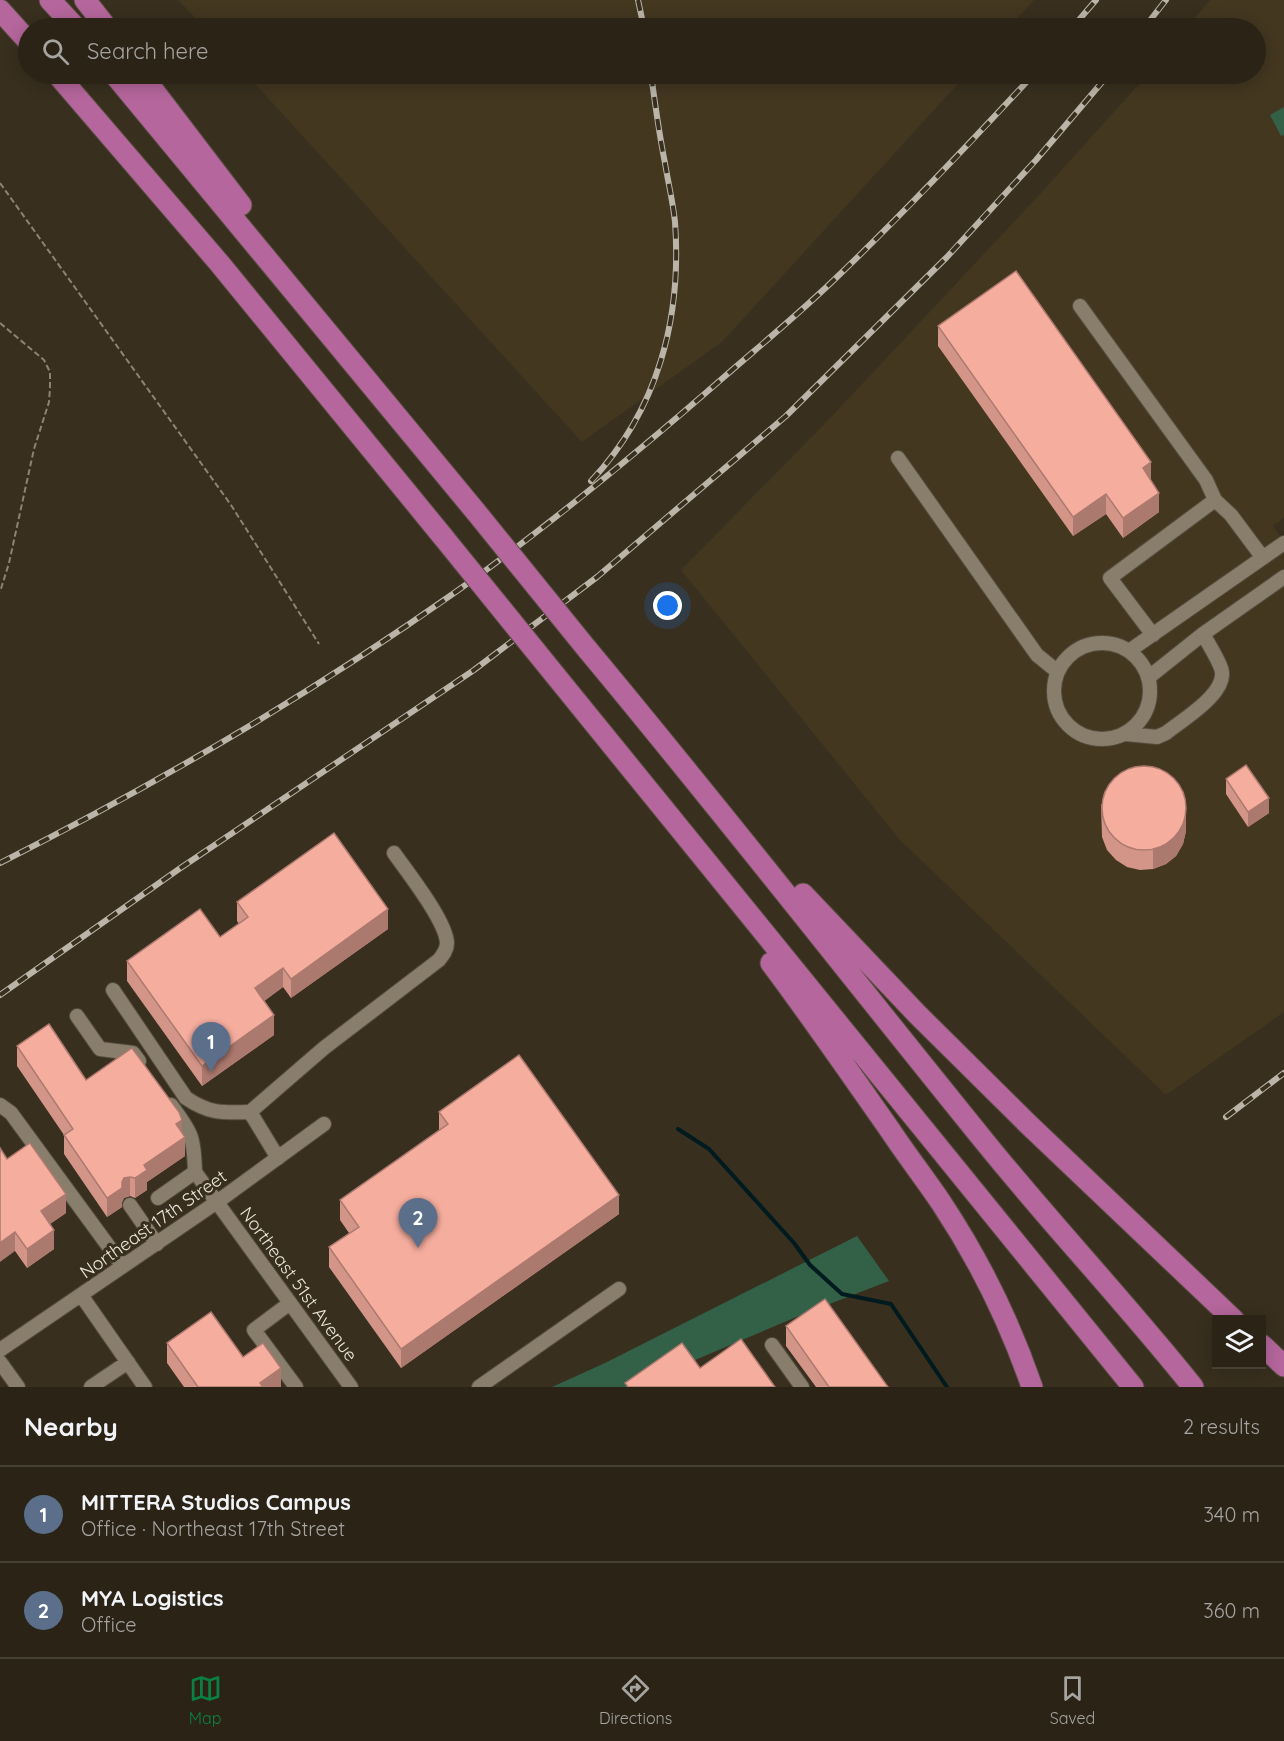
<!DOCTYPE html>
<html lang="en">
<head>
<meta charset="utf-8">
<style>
  body { margin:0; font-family:Quicksand,sans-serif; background:#322b1f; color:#f1f3f6 }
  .controls { position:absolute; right:18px; bottom:18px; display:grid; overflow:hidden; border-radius:0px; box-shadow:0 3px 15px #0003 }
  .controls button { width:54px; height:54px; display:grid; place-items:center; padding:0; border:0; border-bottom:2px solid #464035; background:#2a2316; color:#f1f3f6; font:30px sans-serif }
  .you { position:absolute; left:668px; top:606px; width:21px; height:21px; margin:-15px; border:4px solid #fff; border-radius:50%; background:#1a73e8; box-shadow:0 0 0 9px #1a73e833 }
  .badge { display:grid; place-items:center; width:39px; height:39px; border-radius:50%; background:#0b8043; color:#fff; font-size:20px; font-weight:700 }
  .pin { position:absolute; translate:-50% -50px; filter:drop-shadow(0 2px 3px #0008) }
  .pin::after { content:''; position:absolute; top:32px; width:21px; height:18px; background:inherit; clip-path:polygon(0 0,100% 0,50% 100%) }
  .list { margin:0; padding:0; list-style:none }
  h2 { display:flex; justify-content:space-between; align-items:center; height:78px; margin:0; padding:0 24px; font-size:26px }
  h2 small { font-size:20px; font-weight:400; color:#a5a4a1 }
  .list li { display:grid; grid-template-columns:39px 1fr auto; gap:18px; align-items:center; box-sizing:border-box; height:96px; padding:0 24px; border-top:2px solid #464035 }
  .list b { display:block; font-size:22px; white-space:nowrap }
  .list p { margin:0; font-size:20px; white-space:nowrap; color:#a5a4a1 }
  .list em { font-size:20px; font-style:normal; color:#a5a4a1 }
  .icon { flex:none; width:33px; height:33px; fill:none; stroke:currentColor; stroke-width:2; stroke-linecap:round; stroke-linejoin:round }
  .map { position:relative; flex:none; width:1284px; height:1387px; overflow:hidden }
  .search { position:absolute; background:#2a2316; box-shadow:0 3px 15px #0003; left:18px; right:18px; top:18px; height:66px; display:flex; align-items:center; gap:15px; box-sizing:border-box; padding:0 21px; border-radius:33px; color:#a5a4a1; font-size:22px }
  .sheet { height:270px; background:#2a2316 }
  nav { display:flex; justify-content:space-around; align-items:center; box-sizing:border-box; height:84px; border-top:2px solid #464035; background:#2a2316; font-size:16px; color:#a5a4a1 }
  nav a { display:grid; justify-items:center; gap:3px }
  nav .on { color:#0b8043 }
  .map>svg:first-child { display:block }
  .built { fill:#433720 }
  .green { fill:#336147 }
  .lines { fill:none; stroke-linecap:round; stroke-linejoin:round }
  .stream { stroke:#001b1f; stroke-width:4 }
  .minor-casing { stroke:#554d3e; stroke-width:16 }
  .highway-casing { stroke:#554d3e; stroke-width:23 }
  .path { stroke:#8b8375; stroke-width:2; stroke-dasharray:6 3; stroke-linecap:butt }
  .minor { stroke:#887e6b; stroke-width:14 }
  .highway { stroke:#b5669c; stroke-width:21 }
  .rail-casing { stroke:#bbb4a8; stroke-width:6 }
  .rail { stroke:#382f1e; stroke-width:4; stroke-dasharray:11; stroke-linecap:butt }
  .highway-bridge-casing { stroke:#554d3e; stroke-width:23; stroke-linecap:butt }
  .highway-bridge { stroke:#b5669c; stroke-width:21 }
  .wall { fill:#d39588 }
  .shaded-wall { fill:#ac796f }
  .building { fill:#f5ad9e; stroke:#ac796f; stroke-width:1.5 }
  .labels { text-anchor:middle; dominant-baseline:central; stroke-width:6; stroke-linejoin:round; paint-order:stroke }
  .street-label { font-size:18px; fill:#ede7dc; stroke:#382f1e }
</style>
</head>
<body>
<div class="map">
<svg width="1284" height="1387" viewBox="0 0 1284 1387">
  <rect width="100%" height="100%" fill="#382f1e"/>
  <!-- built -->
  <path class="built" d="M178,0H1034L1008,28H205Z
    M1210,0H1284V518L1273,526L1284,542V1012L1166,1095L900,840L681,570L833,415L1040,194L1148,74H1256V28H1186Z
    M246,74H967L722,342L582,442Z"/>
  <!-- green -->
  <path class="green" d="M1284,107V135L1281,136L1270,115Z
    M857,1236L889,1281L801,1315L688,1363L638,1387H552L605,1363Z"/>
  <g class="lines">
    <!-- stream -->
    <path class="stream" d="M678,1129L709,1149L794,1243L810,1265L842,1294L891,1304L947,1387"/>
    <!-- minor casing -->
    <g class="minor-casing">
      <path id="minor" d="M1080,306L1206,480L1215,500
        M898,458L1037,655L1058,672
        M1153,635L1110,578L1215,500L1231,515L1263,558
        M1054 691a48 48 0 1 1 96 0a48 48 0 1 1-96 0Z
        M1129,651L1284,543
        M1149,677L1203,634L1284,577
        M1126,734L1157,737L1166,733C1182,720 1230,692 1221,668C1217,657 1209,645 1203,634
        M113,990L186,1098C210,1114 222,1113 250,1112L278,1158
        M77,1016L100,1049L133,1053L139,1061
        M0,1105L11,1113L123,1266
        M171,1105C192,1133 194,1137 195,1172
        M250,1112L324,1048L439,960C443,955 447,950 447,943C446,921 408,873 394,853
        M158,1198L195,1172L351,1387
        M130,1205L157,1244
        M81,1295L145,1387
        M290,1303L254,1330L296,1387
        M772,1345L802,1387
        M0,1350L217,1202L324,1124
        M0,1362L18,1387
        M91,1387L128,1362
        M479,1387L619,1289"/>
    </g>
    <!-- highway casing -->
    <g class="highway-casing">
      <path id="highway" d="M50,0L76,28
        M85,0L107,28
        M0,10L28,41
        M57,74L220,264L444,538
        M114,74L476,512
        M141,74L241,205
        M587,649C722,811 852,978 985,1142C1052,1225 1126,1303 1193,1387
        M555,675L1133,1387
        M803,894L917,1014L1028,1124L1234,1320
        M771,963C813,1019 852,1076 892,1133C908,1157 926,1180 942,1204C979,1260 1010,1323 1032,1387
        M1262,1345L1284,1366"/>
    </g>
    <!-- path -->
    <path class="path" d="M0,183L231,505L319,644
      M0,323L44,360L50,372V388L49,402L34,449L9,563L0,592"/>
    <!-- minor -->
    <use href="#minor" class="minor"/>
    <!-- highway -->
    <use href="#highway" class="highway"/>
    <!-- rail casing -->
    <g class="rail-casing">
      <path id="rail" d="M638,0L644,28
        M1072,28L1096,0
        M1144,28L1166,0
        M591,481C658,410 682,318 675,222C673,202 668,182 665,163C659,134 655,103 651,74
        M0,863C159,783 312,693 457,591C550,525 638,452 724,377C762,344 801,312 837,277C905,212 970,143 1034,74
        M0,995L179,869L474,670L597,577L786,416L947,257L1036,160L1109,74
        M1226,1117L1284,1073"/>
    </g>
    <!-- rail -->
    <use href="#rail" class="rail"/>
    <!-- highway-bridge casing -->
    <g class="highway-bridge-casing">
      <path id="highway-bridge" d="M476,512L587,649
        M444,538L555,675"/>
    </g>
    <!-- highway-bridge -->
    <use href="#highway-bridge" class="highway-bridge"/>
  </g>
  <!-- wall -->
  <path class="wall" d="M938,326L1151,481L1159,512L1123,538L1106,514L1073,536L938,346Z
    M1226,779L1269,813L1248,827L1226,794Z
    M1101,804L1186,831L1183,844L1176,856L1166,864L1153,869L1140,870L1127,867L1116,860L1107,850L1102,837Z
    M237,902L388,929L291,998L283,987L264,1001L274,1035L202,1086L127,981V961L220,937L239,924L237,921Z
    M17,1046L86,1080L182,1133L185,1156L147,1182V1190L135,1198L130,1196L124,1198L122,1202V1207L107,1217L64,1154V1135L17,1066Z
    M439,1112L619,1214L401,1368L329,1267V1247L349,1233L340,1220V1200L439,1130Z
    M7,1159L66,1213L50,1224L54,1249L27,1268L15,1251Z
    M786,1326L888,1387H816L786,1346Z
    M167,1343L243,1357L281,1387H184L167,1363Z"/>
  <!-- shaded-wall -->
  <path class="shaded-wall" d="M1151,462V481L1143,468Z
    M1159,493V512L1123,538V518Z
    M1106,494V514L1073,536V517Z
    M1269,798V813L1248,827V812Z
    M1186,812V831L1183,844L1176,856L1166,864L1153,869V850Z
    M388,909V929L291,998V979Z
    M283,968V987L255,1008V988Z
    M274,1015V1035L202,1086V1066Z
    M182,1120V1138L185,1137V1156L147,1182V1190L135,1198V1178L144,1165L176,1124Z
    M130,1177V1196L124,1198L122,1202V1207L107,1217V1198L124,1178Z
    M66,1194V1213L41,1230V1211Z
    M619,1195V1214L401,1368V1349Z
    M54,1230V1249L27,1268V1249Z
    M15,1232V1251L0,1262V1243Z
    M281,1368V1387H260V1383Z"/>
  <!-- building -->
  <path class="building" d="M1016,271L1151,462L1143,468L1159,493L1123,518L1106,494L1073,517L938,326Z
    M1246,765L1269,798L1248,812L1226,779Z
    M1102 808a42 42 0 1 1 84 0a42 42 0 1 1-84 0Z
    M334,833L388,909L291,979L283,968L255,988L274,1015L202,1066L127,961L200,909L220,937L248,917L237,902Z
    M49,1024L86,1080L132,1048L179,1112L182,1120L176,1124L185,1137L144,1165L147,1170L135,1178L130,1177L124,1178L122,1182V1188L107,1198L64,1135L73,1129L17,1046Z
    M519,1055L619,1195L401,1349L329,1247L359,1227L340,1200L448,1124L439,1112Z
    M30,1143L66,1194L41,1211L54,1230L27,1249L15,1232L0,1243V1148L7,1159Z
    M825,1299L888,1387H829L786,1326Z
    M211,1312L243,1357L263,1343L281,1368L260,1383L263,1387H198L167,1343Z
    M741,1339L775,1387H628L625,1383L682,1343L700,1368Z"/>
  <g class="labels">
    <!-- street labels -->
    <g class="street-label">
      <text transform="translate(153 1224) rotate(-35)">Northeast 17th Street</text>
      <text transform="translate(299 1284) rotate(54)">Northeast 51st Avenue</text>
    </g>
  </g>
</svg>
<div class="controls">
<button><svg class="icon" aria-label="layers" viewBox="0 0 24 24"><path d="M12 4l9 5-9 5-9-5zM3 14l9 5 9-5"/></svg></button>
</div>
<div class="you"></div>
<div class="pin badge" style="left:211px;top:1072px;background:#5c6f8a">1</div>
<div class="pin badge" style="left:418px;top:1248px;background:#5c6f8a">2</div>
<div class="search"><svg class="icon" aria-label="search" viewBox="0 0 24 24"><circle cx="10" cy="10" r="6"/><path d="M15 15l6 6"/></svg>Search here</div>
</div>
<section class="sheet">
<h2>Nearby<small>2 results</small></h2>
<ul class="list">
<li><span class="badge" style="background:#5c6f8a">1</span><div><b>MITTERA Studios Campus</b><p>Office · Northeast 17th Street</p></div><em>340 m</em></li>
<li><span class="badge" style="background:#5c6f8a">2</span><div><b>MYA Logistics</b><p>Office</p></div><em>360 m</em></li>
</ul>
</section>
<nav>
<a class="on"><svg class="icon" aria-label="map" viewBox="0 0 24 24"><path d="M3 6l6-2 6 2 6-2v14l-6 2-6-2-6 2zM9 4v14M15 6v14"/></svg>Map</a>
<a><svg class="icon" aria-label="directions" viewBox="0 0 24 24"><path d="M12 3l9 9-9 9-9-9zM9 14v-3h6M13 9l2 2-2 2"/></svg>Directions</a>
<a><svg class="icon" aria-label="saved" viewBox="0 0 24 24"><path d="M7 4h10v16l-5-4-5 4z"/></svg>Saved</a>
</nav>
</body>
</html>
